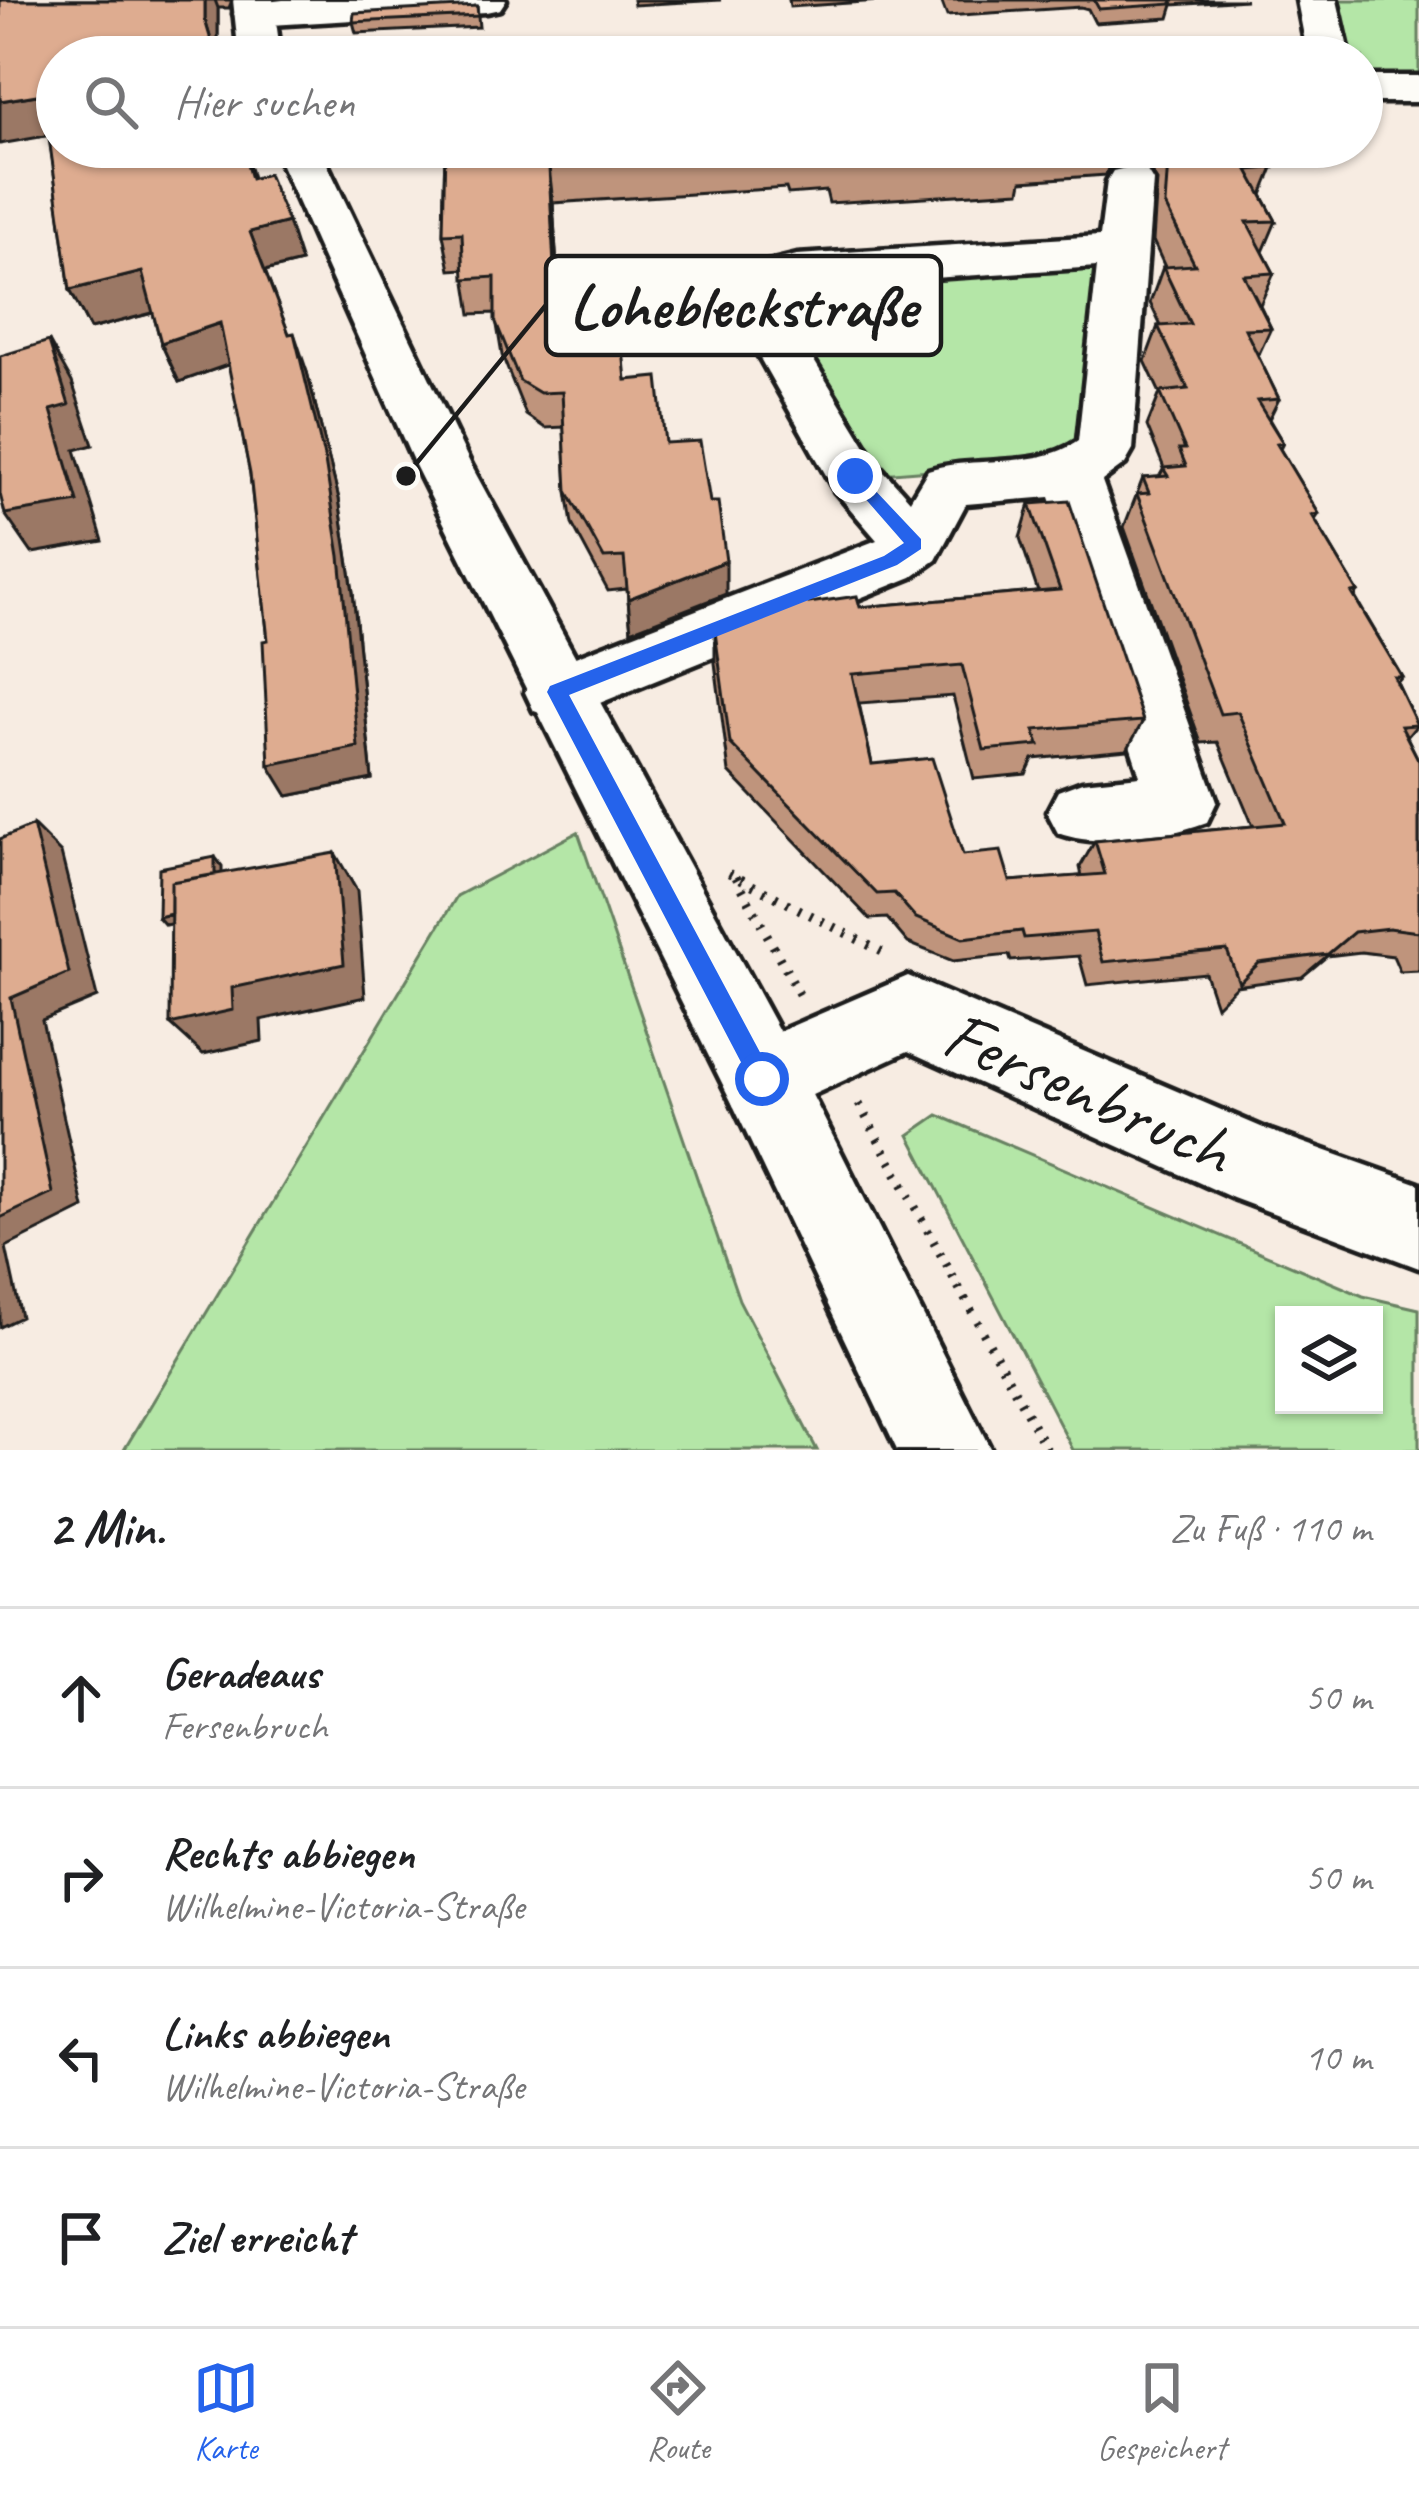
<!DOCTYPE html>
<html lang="de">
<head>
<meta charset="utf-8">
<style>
  body { margin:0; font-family:Caveat,sans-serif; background:#f2f2f2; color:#202124 }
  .controls { position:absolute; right:36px; bottom:36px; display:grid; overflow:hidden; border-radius:0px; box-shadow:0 3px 9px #0004 }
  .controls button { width:108px; height:108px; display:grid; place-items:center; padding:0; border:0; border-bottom:3px solid #e0e0e0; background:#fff; color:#202124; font:60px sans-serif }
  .stop { position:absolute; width:36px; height:36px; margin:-27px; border:9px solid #2563eb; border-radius:50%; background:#fff }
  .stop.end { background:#2563eb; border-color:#fff; box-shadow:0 3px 12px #0008 }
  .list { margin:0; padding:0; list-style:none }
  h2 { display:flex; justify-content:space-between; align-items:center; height:156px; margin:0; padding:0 48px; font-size:51px }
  h2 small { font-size:39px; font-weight:400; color:#757577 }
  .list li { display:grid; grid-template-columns:78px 1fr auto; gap:36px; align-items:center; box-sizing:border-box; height:180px; padding:0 48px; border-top:3px solid #e0e0e0 }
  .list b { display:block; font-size:45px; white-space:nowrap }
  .list p { margin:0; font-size:39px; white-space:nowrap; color:#757577 }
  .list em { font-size:39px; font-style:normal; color:#757577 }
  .icon { flex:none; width:66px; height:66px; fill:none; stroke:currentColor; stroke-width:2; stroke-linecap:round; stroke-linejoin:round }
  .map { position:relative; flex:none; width:1419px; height:1450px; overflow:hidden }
  .search { position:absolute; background:#fff; box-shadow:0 3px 9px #0004; left:36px; right:36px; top:36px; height:132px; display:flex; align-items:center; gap:30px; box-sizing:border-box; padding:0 42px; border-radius:66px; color:#757577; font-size:45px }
  .sheet { height:876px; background:#fff }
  nav { display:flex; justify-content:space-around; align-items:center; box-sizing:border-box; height:168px; border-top:3px solid #e0e0e0; background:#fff; font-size:33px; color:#757577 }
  nav a { display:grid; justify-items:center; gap:6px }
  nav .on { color:#2563eb }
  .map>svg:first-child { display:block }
  .green { fill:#b4e6a7; stroke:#688162; stroke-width:3; fill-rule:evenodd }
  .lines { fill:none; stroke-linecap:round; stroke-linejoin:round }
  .minor-casing { stroke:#1c1c1c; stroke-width:9 }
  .tertiary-casing { stroke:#1c1c1c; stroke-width:9 }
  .path { stroke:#1c1c1c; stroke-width:9; stroke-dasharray:3 10; stroke-linecap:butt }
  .minor { fill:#fdfcf7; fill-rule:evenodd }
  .tertiary { fill:#fdfcf7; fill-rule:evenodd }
  .wall { fill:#bf947c; stroke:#1c1c1c; stroke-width:3 }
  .shaded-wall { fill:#9b7865; stroke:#1c1c1c; stroke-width:3 }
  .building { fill:#deac90; stroke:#1c1c1c; stroke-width:3 }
  .route { fill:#2563eb }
  .labels { text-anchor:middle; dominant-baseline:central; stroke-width:9; stroke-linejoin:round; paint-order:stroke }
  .near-street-label { font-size:72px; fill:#1c1c1c; stroke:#fdfcf7 }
  .leader { fill:none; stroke:#1c1c1c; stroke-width:4.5 }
  .callout-dot { fill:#1c1c1c; stroke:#fdfcf7; stroke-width:4.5 }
  .callout { fill:#fdfcf7; stroke:#1c1c1c; stroke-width:4.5 }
  .callout-label { font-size:63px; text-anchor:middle; font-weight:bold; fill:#1c1c1c }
</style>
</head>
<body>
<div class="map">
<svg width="1419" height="1450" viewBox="0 0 1419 1450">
  <rect width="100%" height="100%" fill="#f7ece2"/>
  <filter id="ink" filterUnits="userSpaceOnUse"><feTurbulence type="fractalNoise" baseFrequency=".00833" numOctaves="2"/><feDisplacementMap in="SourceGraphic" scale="24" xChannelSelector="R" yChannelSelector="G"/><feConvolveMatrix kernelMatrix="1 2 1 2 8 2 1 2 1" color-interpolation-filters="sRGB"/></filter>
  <g filter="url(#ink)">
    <!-- green -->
    <path class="green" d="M1333,0H1419V76L1362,80V57H1352Z
      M1075,260L1109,269L1091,441L1066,459L881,474L761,297L771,284Z
      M578,832L739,1300L817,1450H124L457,896Z
      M938,1115L1363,1296L1419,1309V1450H1073L909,1135ZM1284,1315H1374V1405H1284Z"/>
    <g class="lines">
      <!-- minor casing -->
      <g class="minor-casing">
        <path id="minor" d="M283,0H506L500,9L486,12L254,26L240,23L234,14L240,5Z
          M1297,0H1337L1350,57H1308Z
          M1362,76H1419V102H1362Z
          M1130,167L1147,171L1153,181L1133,450L1125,464L1102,481L1217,801L1207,822C1164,838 1101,849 1058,833L1047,812L1058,791L1082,782L1140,776L1050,497L966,504L936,560L912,577L580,711L557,719L534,711L525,692L534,673L877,540L835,491L726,298L739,269L797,255L1100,236L1107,181L1113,171ZM1097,267L1078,441C1036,470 976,455 928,470L910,500L875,461L776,298L779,291L797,287Z
          M908,976L1268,1130L1419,1184V1268L1233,1198L908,1051L762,1118L734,1107L723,1079L734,1051Z"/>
      </g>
      <!-- tertiary casing -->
      <g class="tertiary-casing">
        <path id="tertiary" d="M233,0H273L281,57H239Z
          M273,147H319L471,465L790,1051L991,1450H897L734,1107L415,465Z"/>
      </g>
      <!-- path -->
      <path class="path" d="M729,873L886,954
        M736,877L800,996
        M859,1104L1047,1450"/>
      <!-- minor -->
      <use href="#minor" class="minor"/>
      <!-- tertiary -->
      <use href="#tertiary" class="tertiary"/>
    </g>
    <!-- wall -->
    <path class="wall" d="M0,0H232L229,8H218V57L57,147H244L253,178L301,262L265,271L289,334L307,372L339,499L353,592L372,779L288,796L268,640L250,474L229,364L179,382L161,343L153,313L90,329L70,290L49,135Z
      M633,0H721L634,5Z
      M789,0H895L790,7Z
      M941,0H1246L1173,5L1169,18L1095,23L1088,9L1081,7L947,16Z
      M477,6L479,27L356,33L353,22Z
      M445,147H1260L1273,168L1262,195L1276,221L1263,252L1274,273L1260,305L1271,328L1258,356L1279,399L1269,419L1283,443L1280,449L1319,514L1315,520L1358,592L1355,597L1402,677L1397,683L1417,725L1407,737L1419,761V971L1400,972L1393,956L1361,952L1327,956L1302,977L1236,986L1216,1006L1205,973L1087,985L1079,956L1011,961L1009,955L953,961L908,943L887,918L870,919L729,772L715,663V632L809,603L860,607L1038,592L1020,538L1030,504L1143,721L1127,750L1033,759L1026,774L974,779L953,696L859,703L872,764L963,855L1010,881L1082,876L1080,867L1095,841L1253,826L1218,742L1201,743L1124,527L1143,478L1159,477L1164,468L1147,426L1160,393L1145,361L1158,326H1161L1150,303L1163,267H1165L1153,241L1157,181L1148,167L1129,163L1112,167L1106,175L1022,181L1020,191L829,203L826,191L788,194L786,188L553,203L557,267L665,443L726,594L631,631L627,589L608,591L572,524L567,491L564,427L545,428L526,415L502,355L495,313L471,314L464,269L450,270L443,234Z"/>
    <!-- shaded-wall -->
    <path class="shaded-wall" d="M205,0H215L218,8V57H216L205,20Z
      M43,94L57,134L0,144V101Z
      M1114,147H1134L1129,163L1112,167L1106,175Z
      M549,167L553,203L559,302L554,267Z
      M288,222L301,262L264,271L250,232Z
      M142,272L160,311L90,329L70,290Z
      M220,323L236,362L179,382L161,343Z
      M294,333L307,372L339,499L353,592L372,779L288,796L269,765Z
      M49,341L72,382L93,445L75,450L103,541L32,553L5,514L51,410Z
      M726,561V594L631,631L628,599Z
      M33,825L61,853L97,997L42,1020L84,1208L6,1247L21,1317L0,1327V1218L11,998Z
      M335,853L357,891L365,997L261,1020L262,1041L203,1054L170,1024L232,988Z
      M215,857L222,866V913L165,925L158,917Z"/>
    <!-- building -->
    <path class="building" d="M0,0H205V20L216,57H57V147H242L251,179L268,174L288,222L250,232L289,334L294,333L325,461L340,556L358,747L269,765L263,641L268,640L250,474L220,323L161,343L142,272L70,290L43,94L0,101Z
      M1094,0H1171L1173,4L1099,9Z
      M477,6L478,16L353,22L354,13Z
      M445,147H1024L1028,155L833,167L829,156L790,158L788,153L549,167L554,267L585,265L589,321L620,319L626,380L658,377L665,443L700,441L710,502H718L726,561L628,599L624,557L604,558L567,491L562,392L540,393L520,381L495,320V277L464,279L462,233L443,234Z
      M1169,147H1260L1273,168L1248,170L1276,221L1247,222L1274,273L1244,275L1271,328L1245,329L1279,399L1257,401L1283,443L1277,444L1319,514L1312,515L1358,592L1352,593L1402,677H1394L1417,725L1401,726L1419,761V932L1389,928L1354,932L1328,954L1259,963L1239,983L1227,950L1103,962L1095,932L1024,938L1022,931L963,938L916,918L894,893L877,894L730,743L715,632L808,596L809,603L857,596L860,607L1060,590L1030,504L1069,501L1143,721L1034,730L1039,745L984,750L962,665L852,674L872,764L932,758L963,855L1001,851L1010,881L1105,874L1095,841L1285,823L1238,712L1220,714L1137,494L1149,493L1143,478L1168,476L1163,468L1186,466L1179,449H1185L1160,392L1188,389L1158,326L1190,324L1163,267L1195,265L1165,205Z
      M49,341L69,405L51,410L78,502L5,514L0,494V356Z
      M33,825L69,973L11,998L53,1193L0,1218V839Z
      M335,853L344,964L232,988L233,1010L170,1024L171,882Z
      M215,857V875L171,882V914L158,917L159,868Z"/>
  </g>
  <!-- route -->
  <path class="route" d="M855,469L921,539V549L897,565L569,695L770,1071V1087L762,1090L754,1087L547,692L550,686L884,556L904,543L849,480L847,476Z"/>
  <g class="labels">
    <!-- near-street labels -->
    <g class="near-street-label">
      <text transform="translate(1088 1092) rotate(24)">Fersenbruch</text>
    </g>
  </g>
  <!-- callouts -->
  <path class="leader" d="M406 476L546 305"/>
  <circle class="callout-dot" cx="406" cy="476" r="12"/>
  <rect class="callout" x="546" y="256" width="395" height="99" rx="12"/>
  <g class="callout-label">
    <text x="743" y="327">Lohebleckstraße</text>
  </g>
</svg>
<div class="controls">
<button><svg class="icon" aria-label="layers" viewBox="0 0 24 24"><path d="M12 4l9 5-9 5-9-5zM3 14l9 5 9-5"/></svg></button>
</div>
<div class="stop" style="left:762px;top:1079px"></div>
<div class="stop end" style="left:855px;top:476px"></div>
<div class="search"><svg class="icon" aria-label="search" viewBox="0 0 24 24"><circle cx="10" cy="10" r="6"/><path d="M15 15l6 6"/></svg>Hier suchen</div>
</div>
<section class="sheet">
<h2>2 Min.<small>Zu Fuß · 110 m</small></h2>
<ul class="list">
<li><svg class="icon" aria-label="ahead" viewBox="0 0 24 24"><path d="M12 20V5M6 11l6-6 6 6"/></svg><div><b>Geradeaus</b><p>Fersenbruch</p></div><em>50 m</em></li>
<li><svg class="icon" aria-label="right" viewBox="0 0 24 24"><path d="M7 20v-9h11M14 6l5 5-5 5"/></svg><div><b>Rechts abbiegen</b><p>Wilhelmine-Victoria-Straße</p></div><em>50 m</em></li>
<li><svg class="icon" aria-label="left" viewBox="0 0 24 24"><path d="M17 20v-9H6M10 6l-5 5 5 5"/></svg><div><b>Links abbiegen</b><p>Wilhelmine-Victoria-Straße</p></div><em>10 m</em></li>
<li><svg class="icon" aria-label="arrive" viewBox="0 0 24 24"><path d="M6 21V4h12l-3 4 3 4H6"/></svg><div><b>Ziel erreicht</b></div></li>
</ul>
</section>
<nav>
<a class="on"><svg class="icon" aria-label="map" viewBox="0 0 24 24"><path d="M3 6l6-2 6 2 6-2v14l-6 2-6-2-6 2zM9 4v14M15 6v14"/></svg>Karte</a>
<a><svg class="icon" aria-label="directions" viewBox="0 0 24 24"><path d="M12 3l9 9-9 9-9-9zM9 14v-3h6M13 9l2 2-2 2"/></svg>Route</a>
<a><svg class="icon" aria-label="saved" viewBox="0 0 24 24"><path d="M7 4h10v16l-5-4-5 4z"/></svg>Gespeichert</a>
</nav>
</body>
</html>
